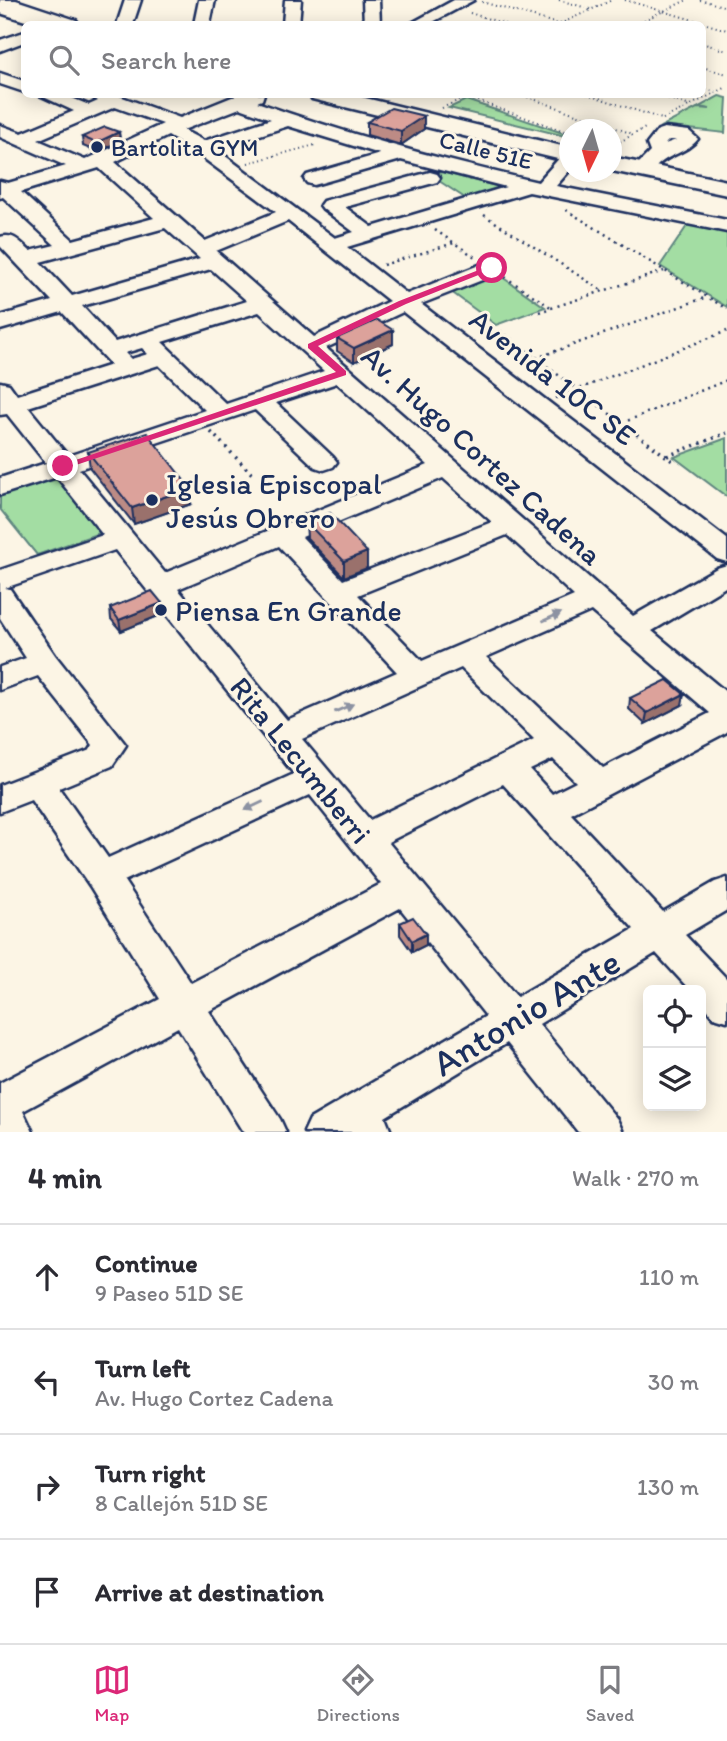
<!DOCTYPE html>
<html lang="en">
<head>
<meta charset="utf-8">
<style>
  body { margin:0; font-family:Itim,sans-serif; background:#f7f7f7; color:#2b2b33 }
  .controls { position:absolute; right:21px; bottom:21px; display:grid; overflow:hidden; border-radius:10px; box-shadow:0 4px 18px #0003 }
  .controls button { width:63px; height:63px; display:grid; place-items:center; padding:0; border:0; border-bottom:2px solid #e1e1e2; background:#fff; color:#2b2b33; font:35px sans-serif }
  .compass { position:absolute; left:559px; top:119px; width:63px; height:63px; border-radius:50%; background:#fff; box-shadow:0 4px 18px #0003; rotate:185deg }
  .stop { position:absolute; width:21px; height:21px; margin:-16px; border:5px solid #db2777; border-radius:50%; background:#fff }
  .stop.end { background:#db2777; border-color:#fff; box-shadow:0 2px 7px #0008 }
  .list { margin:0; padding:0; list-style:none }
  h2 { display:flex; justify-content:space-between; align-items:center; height:91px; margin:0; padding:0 28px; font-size:30px }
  h2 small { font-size:23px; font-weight:400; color:#7c7c81 }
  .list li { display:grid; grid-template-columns:46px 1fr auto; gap:21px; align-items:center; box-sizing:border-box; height:105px; padding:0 28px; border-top:2px solid #e1e1e2 }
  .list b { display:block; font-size:26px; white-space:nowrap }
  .list p { margin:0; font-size:23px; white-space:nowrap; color:#7c7c81 }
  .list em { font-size:23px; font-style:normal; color:#7c7c81 }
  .icon { flex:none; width:38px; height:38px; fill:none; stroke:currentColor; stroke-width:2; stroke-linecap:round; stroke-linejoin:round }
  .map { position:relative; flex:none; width:727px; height:1132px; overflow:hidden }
  .search { position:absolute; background:#fff; box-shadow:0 4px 18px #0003; left:21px; right:21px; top:21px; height:77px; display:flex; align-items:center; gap:18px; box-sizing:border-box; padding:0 24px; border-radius:10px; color:#7c7c81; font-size:26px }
  .sheet { height:511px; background:#fff }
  nav { display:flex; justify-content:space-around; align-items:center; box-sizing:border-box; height:98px; border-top:2px solid #e1e1e2; background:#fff; font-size:19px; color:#7c7c81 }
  nav a { display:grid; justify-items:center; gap:4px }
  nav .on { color:#db2777 }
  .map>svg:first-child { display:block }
  .green { fill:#a3dda3; stroke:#5f8680; stroke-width:2 }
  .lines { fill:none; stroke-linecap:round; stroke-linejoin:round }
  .minor-casing { stroke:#1b2f5e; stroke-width:5 }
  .major-casing { stroke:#1b2f5e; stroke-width:5 }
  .path-far2 { stroke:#1b2f5e; stroke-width:2; stroke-dasharray:1 3.5; stroke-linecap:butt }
  .path-far1 { stroke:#1b2f5e; stroke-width:2.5; stroke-dasharray:2 4.5; stroke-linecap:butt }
  .path { stroke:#1b2f5e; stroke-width:3.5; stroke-dasharray:2 5; stroke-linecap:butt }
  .minor { fill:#fcf5e5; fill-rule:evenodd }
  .major { fill:#fcf5e5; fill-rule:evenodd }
  .wall { fill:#bd8b85; stroke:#1b2f5e; stroke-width:2 }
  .shaded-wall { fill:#9a716c; stroke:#1b2f5e; stroke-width:2 }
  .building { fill:#dca29b; stroke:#1b2f5e; stroke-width:2 }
  .oneway { fill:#8c92a2 }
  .route { fill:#db2777 }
  .poi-dot { fill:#1b2f5e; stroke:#fcf5e5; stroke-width:2.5 }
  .labels { text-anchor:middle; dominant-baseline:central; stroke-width:6; stroke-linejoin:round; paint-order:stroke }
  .far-poi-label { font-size:24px; fill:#1b2f5e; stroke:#fcf5e5; text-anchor:start }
  .far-street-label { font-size:24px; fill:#1b2f5e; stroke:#fcf5e5 }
  .street-label { font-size:30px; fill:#1b2f5e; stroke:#fcf5e5 }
  .poi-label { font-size:30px; fill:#1b2f5e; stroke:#fcf5e5; text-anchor:start }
  .near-street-label { font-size:37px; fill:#1b2f5e; stroke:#fcf5e5 }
</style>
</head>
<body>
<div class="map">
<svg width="727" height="1132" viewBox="0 0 727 1132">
  <rect width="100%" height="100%" fill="#fcf5e5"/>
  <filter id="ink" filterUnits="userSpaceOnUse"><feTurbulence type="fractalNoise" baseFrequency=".0143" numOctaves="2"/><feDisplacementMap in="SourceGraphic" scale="14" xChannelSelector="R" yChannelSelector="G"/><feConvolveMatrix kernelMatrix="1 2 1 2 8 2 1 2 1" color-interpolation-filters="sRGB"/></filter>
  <g filter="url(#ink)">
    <!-- green -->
    <path class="green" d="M719,96L727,98L725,133L662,126L697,108L710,109L699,107Z
      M466,100L569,135V137L449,108Z
      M442,172L507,189L468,200L430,175Z
      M689,223L727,231V307L660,266Z
      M492,270L545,307L496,325L446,288Z
      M727,438V497L674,457Z
      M63,476L108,530L37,555L0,509V496Z"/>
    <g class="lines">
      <!-- minor casing -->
      <g class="minor-casing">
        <path id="minor" d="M125,0H141L133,24H117Z
          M199,0H215L210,24H194Z
          M285,0H301L299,24H283Z
          M363,0H379L380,24H364Z
          M454,0H474L429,24H410Z
          M0,3L56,21L58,24H35L0,13Z
          M24,32V42L0,51V40Z
          M0,73L24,81V92L0,84Z
          M37,94H62L89,105L98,101L88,94H114L180,118L232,97L264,94L262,100L257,102C349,135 443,160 538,182L563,154L570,152V170L556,186L727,220V232L529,192L347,247L407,294L484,263H500L503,268L500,273L421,304L727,539V562L717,559L403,312L326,348L633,616L717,568L727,565V586L652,631L727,693V732L571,814L663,912L715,882L727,878V910L685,935L727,979V1021L714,1017L701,1002V990H690L656,953L539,1024L617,1119L623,1132H578L507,1043L385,1117L391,1132H304L310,1119L486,1016L400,908L209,1011L280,1119L286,1132H243L178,1027L23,1111L33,1132H0V1083L160,999L90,886L31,800L0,812V785L90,750L93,745L38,676L0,690V667L26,658L0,618V570L103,535L57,477L0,495V478L46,463L7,414L0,415V382L9,384L17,395L111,365L62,312L0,330V316L52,301L0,246V237C14,233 20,242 30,251L55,245L3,197L0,198V181L8,183L66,166L0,137V125L22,133L74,111ZM115,107L163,124L85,160L38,140ZM240,108L271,119L204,141L183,130ZM288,126L380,154L307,175L304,179L307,183L314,185L401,160L506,187L372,227L345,207L437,182L440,178L437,174L430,172L323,201L320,205L323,209L354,232L335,238L216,149ZM168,136L195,152L276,212L205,241L115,162ZM99,168L154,218L73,240L21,192ZM288,221L389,301L314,337L216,251ZM165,228L200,259L72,296L40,262ZM211,269L247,301L115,342L82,306ZM259,312L324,371L226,404L162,342ZM142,348L148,354L131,359L125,353ZM159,365L205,410L68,456L28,407ZM337,383L428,465L165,573L79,469L255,410L315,467L324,470L333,467L337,462L333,457L276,403ZM443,478L492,522L343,580L302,537ZM507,535L574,596L422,661L358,595ZM279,546L397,672L287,720L178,589ZM115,550L294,774L108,858L59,788L112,766L126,745L55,655L10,589L5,588ZM591,611L710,713L603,768L486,657ZM461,668L534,740L370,820L302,739ZM553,759L576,782L552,794L530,770ZM503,784L634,929L517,997L388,842ZM310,795L381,884L191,983L124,881Z
          M664,128L689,131L698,139C687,153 668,154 656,167H642L639,163L650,152L647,144L658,130ZM669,140H676L665,144Z"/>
      </g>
      <!-- major casing -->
      <g class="major-casing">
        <path id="major" d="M0,0H16L76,20L79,24H51L0,7Z
          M233,94H258L260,98L257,103C246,105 240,104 233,94Z
          M309,94H349L570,148V162L312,99Z
          M612,157L727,181V195L612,171Z"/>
      </g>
      <!-- path-far2 -->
      <path class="path-far2" d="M559,0L590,9
        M625,0L727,30
        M700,0L727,7
        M482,2L558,24
        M470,13L505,24
        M560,24L612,0
        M636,24L687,0
        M702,43L727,51
        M702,67L727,74
        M702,88L716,92
        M457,94L570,133
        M519,94L633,134
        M587,94L662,119
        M656,94L690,106
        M442,108L472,94
        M663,119L727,87
        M612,146L647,127
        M248,163L315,145"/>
      <!-- path-far1 -->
      <path class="path-far1" d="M566,210L727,309
        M484,215L603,291
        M435,230L475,257
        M383,265L454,243
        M505,277L552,308
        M539,312L664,271
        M500,331L634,432
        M536,358L707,297
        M556,398L727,331
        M622,423L727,380"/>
      <!-- path -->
      <path class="path" d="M631,430L675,463
        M211,432L254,476
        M667,456L727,433"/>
      <!-- minor -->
      <use href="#minor" class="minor"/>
      <!-- major -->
      <use href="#major" class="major"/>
    </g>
    <!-- wall -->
    <path class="wall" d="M424,116V129L401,145L367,135V122Z
      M119,132L120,141L97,152L83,146L82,137Z
      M393,330V344L354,362L337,351V338Z
      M88,452L191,504L134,524L90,468Z
      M306,522L367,568L344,577L307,538Z
      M162,603L163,614L121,631L111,619L110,608Z
      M630,698L682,705L645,724L629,709Z
      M400,923L426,945L412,952L400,935Z"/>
    <!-- shaded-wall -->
    <path class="shaded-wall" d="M424,116V129L401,145V131Z
      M119,132L120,141L97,152L96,143Z
      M393,330V344L354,362V348Z
      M190,488L191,504L134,524L132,508Z
      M367,552V568L344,577V561Z
      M162,603L163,614L121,631L119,620Z
      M684,694L682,705L645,724L647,713Z
      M426,934V945L412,952V941Z"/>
    <!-- building -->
    <path class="building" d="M391,108L424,116L401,131L367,122Z
      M105,127L119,132L96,143L82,137Z
      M377,320L393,330L354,348L337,338Z
      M147,433L190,488L132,508L88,452Z
      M330,513L367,552L344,561L306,522Z
      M152,591L162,603L119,620L110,608Z
      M667,680L684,694L647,713L630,698Z
      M413,917L426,934L412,941L400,923Z"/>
    <!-- one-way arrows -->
    <defs><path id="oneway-solid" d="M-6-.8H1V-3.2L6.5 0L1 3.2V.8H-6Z" transform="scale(1.75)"/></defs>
    <g class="oneway">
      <use href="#oneway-solid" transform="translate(552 617) rotate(-24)"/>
      <use href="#oneway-solid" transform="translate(344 708) rotate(-23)"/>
      <use href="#oneway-solid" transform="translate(254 806) rotate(155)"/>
    </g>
  </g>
  <!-- route -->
  <path class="route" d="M489,266L496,268L406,304L318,346L346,371V375L67,468L58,466L336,372L308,348V344L399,301Z"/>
  <!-- markers -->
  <g class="poi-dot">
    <circle cx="97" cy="147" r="7"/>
    <circle cx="152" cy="500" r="7"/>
    <circle cx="161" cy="610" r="7"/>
  </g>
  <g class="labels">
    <!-- far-poi labels -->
    <g class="far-poi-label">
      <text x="111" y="147">Bartolita GYM</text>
    </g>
    <!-- far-street labels -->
    <g class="far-street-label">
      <text transform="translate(486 150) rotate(14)">Calle 51E</text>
    </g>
    <!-- street labels -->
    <g class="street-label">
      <text transform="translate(553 377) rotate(38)">Avenida 10C SE</text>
      <text transform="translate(482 455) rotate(42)">Av. Hugo Cortez Cadena</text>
      <text transform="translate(301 760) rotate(51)">Rita Lecumberri</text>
    </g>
    <!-- poi labels -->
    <g class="poi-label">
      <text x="166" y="483">Iglesia Episcopal<tspan x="166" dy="34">Jesús Obrero</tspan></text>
      <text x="175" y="610">Piensa En Grande</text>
    </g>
    <!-- near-street labels -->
    <g class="near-street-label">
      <text transform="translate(526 1012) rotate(-31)">Antonio Ante</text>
    </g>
  </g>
</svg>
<div class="controls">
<button><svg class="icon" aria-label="locate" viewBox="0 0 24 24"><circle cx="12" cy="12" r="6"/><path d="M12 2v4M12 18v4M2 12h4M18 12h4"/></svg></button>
<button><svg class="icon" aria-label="layers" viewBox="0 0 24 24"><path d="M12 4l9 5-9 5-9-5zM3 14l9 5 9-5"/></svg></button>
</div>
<svg class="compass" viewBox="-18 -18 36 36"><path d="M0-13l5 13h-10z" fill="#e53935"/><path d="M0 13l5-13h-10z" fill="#7c7c81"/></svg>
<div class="stop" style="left:492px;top:268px"></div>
<div class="stop end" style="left:63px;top:466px"></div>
<div class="search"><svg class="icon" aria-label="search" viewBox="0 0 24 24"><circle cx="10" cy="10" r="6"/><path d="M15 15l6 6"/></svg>Search here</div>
</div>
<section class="sheet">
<h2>4 min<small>Walk · 270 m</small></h2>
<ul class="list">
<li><svg class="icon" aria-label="ahead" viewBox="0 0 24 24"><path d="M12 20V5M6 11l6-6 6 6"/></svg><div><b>Continue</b><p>9 Paseo 51D SE</p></div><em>110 m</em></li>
<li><svg class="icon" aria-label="left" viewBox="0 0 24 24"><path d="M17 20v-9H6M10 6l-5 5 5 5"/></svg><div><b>Turn left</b><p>Av. Hugo Cortez Cadena</p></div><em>30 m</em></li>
<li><svg class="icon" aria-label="right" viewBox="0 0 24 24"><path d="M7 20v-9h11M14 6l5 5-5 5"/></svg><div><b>Turn right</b><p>8 Callejón 51D SE</p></div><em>130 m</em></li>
<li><svg class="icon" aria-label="arrive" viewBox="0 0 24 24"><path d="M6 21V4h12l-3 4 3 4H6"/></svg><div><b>Arrive at destination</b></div></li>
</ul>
</section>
<nav>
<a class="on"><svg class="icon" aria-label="map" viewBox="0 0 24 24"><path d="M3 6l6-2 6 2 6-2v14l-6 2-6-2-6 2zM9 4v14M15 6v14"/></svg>Map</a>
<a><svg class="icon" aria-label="directions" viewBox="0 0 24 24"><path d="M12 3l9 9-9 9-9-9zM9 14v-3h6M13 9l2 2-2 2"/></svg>Directions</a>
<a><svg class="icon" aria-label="saved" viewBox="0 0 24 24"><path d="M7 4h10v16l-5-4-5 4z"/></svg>Saved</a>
</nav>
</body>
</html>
